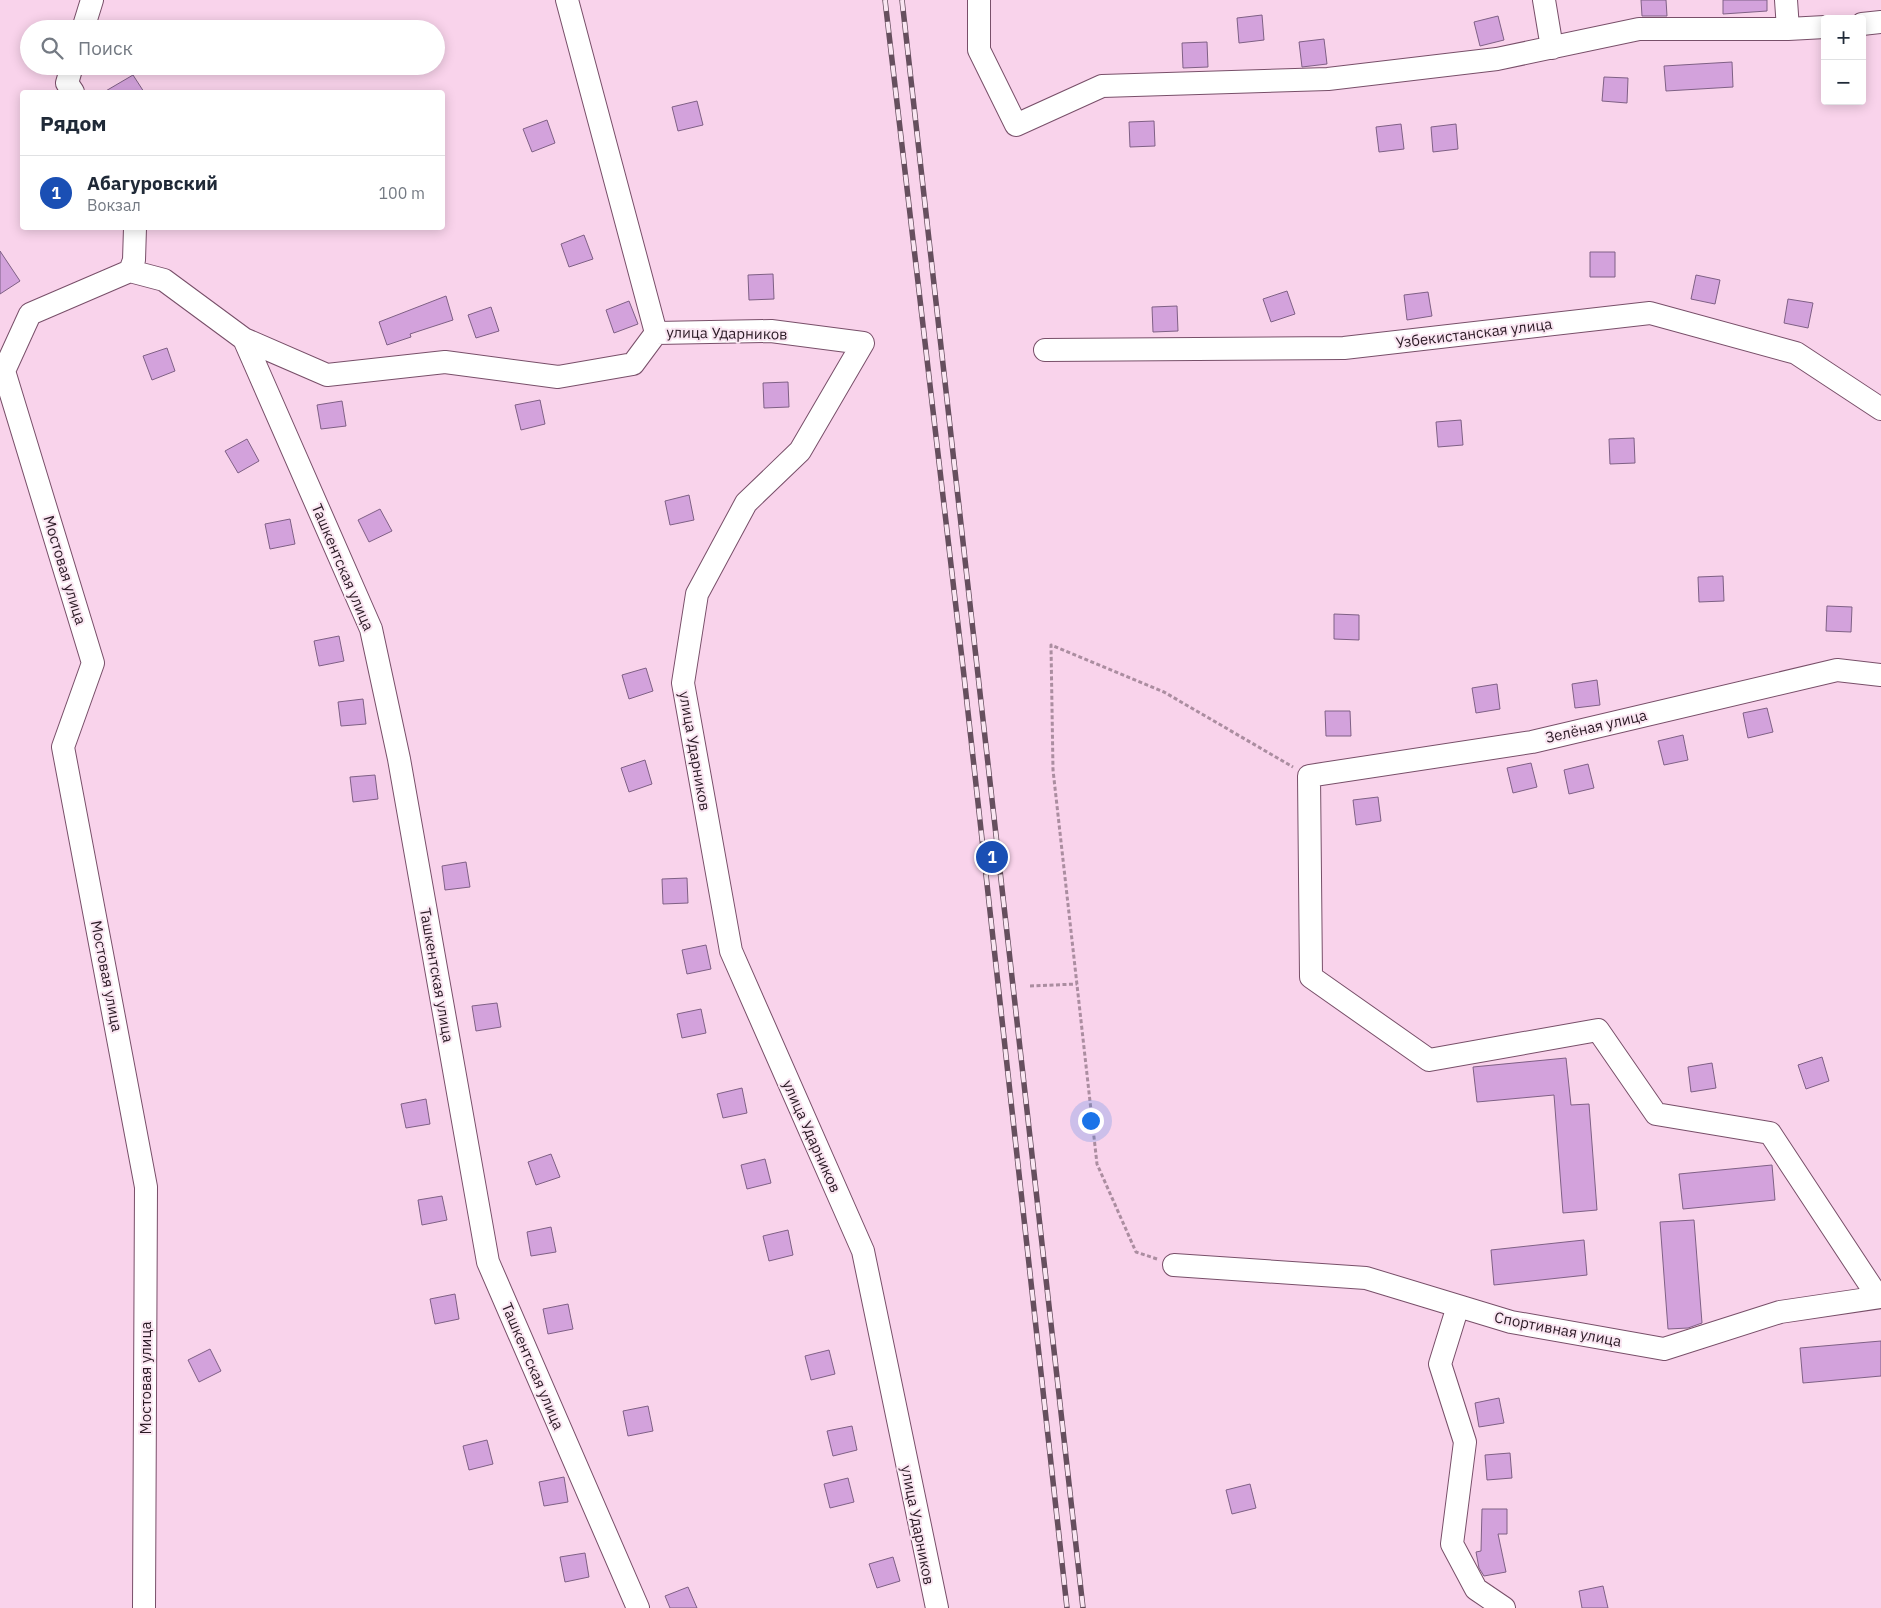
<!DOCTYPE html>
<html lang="ru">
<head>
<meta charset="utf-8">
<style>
  body { margin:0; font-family:"IBM Plex Sans",sans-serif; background:#f6f6f7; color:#1f2937 }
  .controls { position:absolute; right:15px; top:15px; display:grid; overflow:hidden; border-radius:5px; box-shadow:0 2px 12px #0003 }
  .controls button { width:45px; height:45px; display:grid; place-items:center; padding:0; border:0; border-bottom:1px solid #e0e1e3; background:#fff; color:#1f2937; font:25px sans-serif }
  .you { position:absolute; left:1090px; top:1120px; width:18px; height:18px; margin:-12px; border:4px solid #fff; border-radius:50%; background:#1a73e8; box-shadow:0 0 0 8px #1a73e833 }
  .badge { display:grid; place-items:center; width:32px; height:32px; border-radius:50%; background:#0b8043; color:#fff; font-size:16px; font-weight:700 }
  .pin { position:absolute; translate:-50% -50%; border:2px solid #fff; box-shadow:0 1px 5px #0006 }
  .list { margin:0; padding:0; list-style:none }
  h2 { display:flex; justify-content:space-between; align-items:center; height:65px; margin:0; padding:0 20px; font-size:21px }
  h2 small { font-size:16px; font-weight:400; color:#747a83 }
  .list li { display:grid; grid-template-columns:32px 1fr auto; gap:15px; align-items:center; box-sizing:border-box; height:75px; padding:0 20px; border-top:1px solid #e0e1e3 }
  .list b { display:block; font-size:19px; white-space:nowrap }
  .list p { margin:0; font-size:16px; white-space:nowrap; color:#747a83 }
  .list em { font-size:16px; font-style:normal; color:#747a83 }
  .icon { flex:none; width:28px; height:28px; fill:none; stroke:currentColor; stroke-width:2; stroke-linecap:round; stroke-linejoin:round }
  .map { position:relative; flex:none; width:1881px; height:1608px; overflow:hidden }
  .search { position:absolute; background:#fff; box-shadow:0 2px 12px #0003; left:20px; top:20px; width:425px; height:55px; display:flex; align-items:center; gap:12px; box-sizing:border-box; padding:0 18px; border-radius:28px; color:#747a83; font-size:19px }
  .panel { position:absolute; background:#fff; box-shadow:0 2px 12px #0003; left:20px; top:90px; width:425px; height:140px; border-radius:5px }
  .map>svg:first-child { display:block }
  .building { fill:#d3a2dc; stroke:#7f6085 }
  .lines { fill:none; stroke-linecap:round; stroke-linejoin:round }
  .minor-casing { stroke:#784f69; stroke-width:24 }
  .path { stroke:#ab8da0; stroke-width:3; stroke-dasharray:4 2.5; stroke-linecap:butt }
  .minor { stroke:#fff; stroke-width:22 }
  .rail-casing { stroke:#664f5e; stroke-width:5.5 }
  .rail { stroke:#fae6f2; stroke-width:4; stroke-dasharray:11; stroke-linecap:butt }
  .labels { text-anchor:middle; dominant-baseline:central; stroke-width:4; stroke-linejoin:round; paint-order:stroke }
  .street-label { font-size:15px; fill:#2b1a25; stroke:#fae6f2 }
</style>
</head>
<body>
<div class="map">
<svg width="1881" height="1608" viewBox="0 0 1881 1608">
  <rect width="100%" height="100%" fill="#f9d3eb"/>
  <!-- building -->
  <path class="building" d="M1641,0H1666L1667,16H1642Z
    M1723,0H1767V11L1723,14Z
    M1262,15L1264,40L1239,43L1237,18Z
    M1498,16L1504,40L1480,46L1474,22Z
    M1324,39L1327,64L1302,67L1299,42Z
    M1207,42L1208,67L1183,68L1182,43Z
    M1732,62L1733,87L1666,91L1664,66Z
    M133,75L144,92H104Z
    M1604,77L1628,78L1627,103L1602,101Z
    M697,101L703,125L678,131L672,107Z
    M547,120L555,143L532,152L523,129Z
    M1154,121L1155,146L1130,147L1129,122Z
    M1401,124L1404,149L1379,152L1376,127Z
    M1456,124L1458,149L1433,152L1431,127Z
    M584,235L593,259L569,267L561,244Z
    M0,251L20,281L0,294Z
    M1590,252H1615V277H1590Z
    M773,274L774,299L749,300L748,275Z
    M1696,275L1720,280L1715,304L1691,299Z
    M1287,291L1295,314L1271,322L1263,299Z
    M1428,292L1432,316L1407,320L1404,295Z
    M446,296L453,320L410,334L411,337L387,345L379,322Z
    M1788,299L1813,303L1808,328L1784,323Z
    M629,301L638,324L614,333L606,310Z
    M1177,306L1178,331L1153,332L1152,307Z
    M491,307L499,331L476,338L468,315Z
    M167,348L175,371L152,380L143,356Z
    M788,382L789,407L764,408L763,383Z
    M540,400L545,424L521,430L515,405Z
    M342,401L346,426L321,429L317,405Z
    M1461,420L1463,445L1438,447L1436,422Z
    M1634,438L1635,463L1610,464L1609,439Z
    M247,439L259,461L238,473L225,451Z
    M689,495L694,520L670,525L665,501Z
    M380,509L392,531L369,542L358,520Z
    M290,519L295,544L270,549L265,524Z
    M1723,576L1724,601L1699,602L1698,577Z
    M1827,606L1852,607L1851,632L1826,631Z
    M1334,614L1359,615V640L1334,639Z
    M339,636L344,661L319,666L314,641Z
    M646,668L653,691L629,699L622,675Z
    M1597,680L1600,705L1575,708L1572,684Z
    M1497,684L1500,709L1476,713L1472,688Z
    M363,699L366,724L341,726L338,702Z
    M1767,708L1773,732L1748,738L1743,713Z
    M1325,711H1350L1351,736H1326Z
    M1683,735L1688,760L1664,765L1658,741Z
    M645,760L652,784L629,792L621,768Z
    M1531,763L1537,787L1513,793L1507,768Z
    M1588,764L1594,788L1569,794L1564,770Z
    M375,775L378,799L353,802L350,777Z
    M1378,797L1381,821L1356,825L1353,800Z
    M466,862L470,887L445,890L442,866Z
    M687,878L688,903L663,904L662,879Z
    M706,945L711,969L687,974L682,950Z
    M497,1003L501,1027L476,1031L472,1006Z
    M701,1009L706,1033L682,1038L677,1014Z
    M1822,1057L1829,1081L1806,1089L1798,1065Z
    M1566,1058L1571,1105L1589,1104L1597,1210L1563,1213L1554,1095L1477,1102L1473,1067Z
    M1712,1063L1716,1088L1691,1092L1688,1067Z
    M742,1088L747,1113L723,1118L717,1094Z
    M426,1099L430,1124L406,1128L401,1104Z
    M551,1154L560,1177L536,1185L528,1162Z
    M765,1159L771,1183L747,1189L741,1165Z
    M1772,1165L1775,1200L1683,1209L1679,1174Z
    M442,1196L447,1220L422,1225L418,1200Z
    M1694,1220L1702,1323L1688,1328L1668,1329L1660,1222Z
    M551,1227L556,1252L531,1256L527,1232Z
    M788,1230L793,1255L769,1261L763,1236Z
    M1584,1240L1587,1275L1494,1285L1491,1250Z
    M455,1294L459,1319L435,1324L430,1299Z
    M568,1304L573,1329L548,1334L543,1309Z
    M1881,1341V1376L1803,1383L1800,1348Z
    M210,1349L221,1371L199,1382L188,1360Z
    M829,1350L835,1374L811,1380L805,1356Z
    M1499,1398L1504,1423L1479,1427L1475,1403Z
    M648,1406L653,1431L628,1436L623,1411Z
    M852,1426L857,1450L833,1456L827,1431Z
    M487,1440L493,1464L469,1470L463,1446Z
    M1510,1453L1512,1478L1487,1480L1485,1455Z
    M564,1477L568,1502L544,1506L539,1482Z
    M848,1478L854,1502L830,1508L824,1484Z
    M1250,1484L1256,1508L1232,1514L1226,1490Z
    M1482,1509H1507V1534H1498L1506,1572L1484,1576L1479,1568L1476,1552L1481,1551Z
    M585,1553L589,1577L565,1582L560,1557Z
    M893,1557L900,1581L877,1588L869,1564Z
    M1603,1586L1608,1608H1582L1579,1591Z
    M688,1587L697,1608H670L665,1596Z"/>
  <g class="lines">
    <!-- minor casing -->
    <g class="minor-casing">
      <path id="minor" d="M567,0L656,333L771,331L863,343L800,451L746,503L697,594L683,683L731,951L863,1251L937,1608
        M979,0V50L1016,125L1102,86L1328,79L1497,59L1639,29H1788L1825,27
        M1544,0L1552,48
        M1786,0L1788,29
        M1862,24L1881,22
        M83,29L92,0
        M72,66L67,83L73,92
        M135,228L134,260L130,271L164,280L244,339L327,375L445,362L558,377L633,364L656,333
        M244,339L371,629L399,759L488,1262L638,1608
        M1045,350L1344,348L1650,313L1796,353L1881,409
        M0,365L4,371L93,663L63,747L146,1187L144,1608
        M4,371L30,314L130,271
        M1174,1265L1366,1278L1511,1322L1664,1349L1780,1312L1881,1297
        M1878,1297L1770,1133L1656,1114L1598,1030L1429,1060L1311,977L1309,776L1532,742L1837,670L1881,675
        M1458,1306L1440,1364L1465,1442L1452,1544L1476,1589L1504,1608"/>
    </g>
    <!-- path -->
    <path class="path" d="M1030,986L1077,984
      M1157,1259L1136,1252L1097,1164L1053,770L1051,645L1164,692L1293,767"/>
    <!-- minor -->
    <use href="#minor" class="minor"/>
    <!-- rail casing -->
    <g class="rail-casing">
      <path id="rail" d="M885,0L964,676L1067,1608
        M902,0L1083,1608"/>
    </g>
    <!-- rail -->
    <use href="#rail" class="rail"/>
  </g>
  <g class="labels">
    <!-- street labels -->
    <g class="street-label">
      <text transform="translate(727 333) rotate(1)">улица Ударников</text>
      <text transform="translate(1474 333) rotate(-7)">Узбекистанская улица</text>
      <text transform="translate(343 567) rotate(67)">Ташкентская улица</text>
      <text transform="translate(65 570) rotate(73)">Мостовая улица</text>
      <text transform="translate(1596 726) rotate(-13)">Зелёная улица</text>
      <text transform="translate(695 751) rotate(80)">улица Ударников</text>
      <text transform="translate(437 975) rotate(80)">Ташкентская улица</text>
      <text transform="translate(107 976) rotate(79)">Мостовая улица</text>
      <text transform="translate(812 1136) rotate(66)">улица Ударников</text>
      <text transform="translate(1558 1329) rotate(11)">Спортивная улица</text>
      <text transform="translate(533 1366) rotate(67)">Ташкентская улица</text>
      <text transform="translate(145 1378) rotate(-90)">Мостовая улица</text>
      <text transform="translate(918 1525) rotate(79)">улица Ударников</text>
    </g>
  </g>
</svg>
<div class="controls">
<button>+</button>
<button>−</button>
</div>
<div class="you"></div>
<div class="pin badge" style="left:992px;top:857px;background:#1a4fb4">1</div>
<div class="search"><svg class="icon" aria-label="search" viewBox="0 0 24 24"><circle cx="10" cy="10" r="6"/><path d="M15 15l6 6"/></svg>Поиск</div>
<section class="panel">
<h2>Рядом<small></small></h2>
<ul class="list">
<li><span class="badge" style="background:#1a4fb4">1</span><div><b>Абагуровский</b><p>Вокзал</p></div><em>100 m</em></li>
</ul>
</section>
</div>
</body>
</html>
